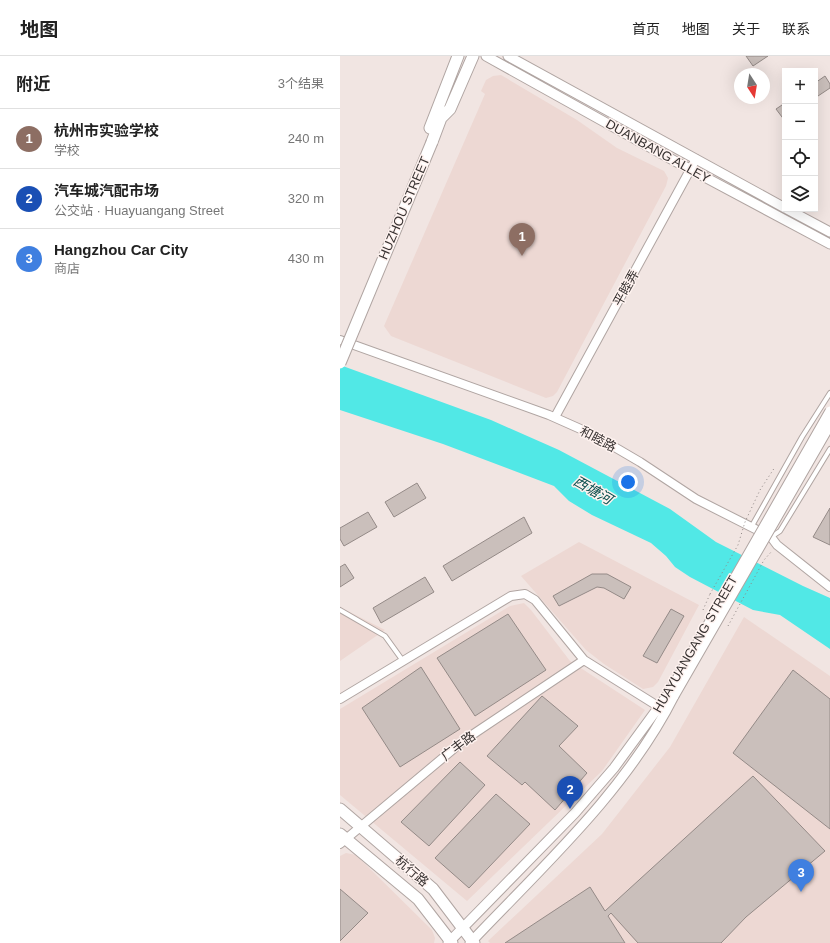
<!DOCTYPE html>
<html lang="zh">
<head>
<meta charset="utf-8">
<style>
  body { margin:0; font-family:Helvetica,"Noto Sans SC",sans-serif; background:#f2f2f2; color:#222 }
  .controls { position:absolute; right:12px; top:12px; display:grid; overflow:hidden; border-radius:0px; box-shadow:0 4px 16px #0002 }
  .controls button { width:36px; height:36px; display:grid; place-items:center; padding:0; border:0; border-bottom:1px solid #e0e0e0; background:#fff; color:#222; font:20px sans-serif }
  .compass { position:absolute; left:394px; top:12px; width:36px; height:36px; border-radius:50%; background:#fff; box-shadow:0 4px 16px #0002; rotate:168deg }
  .you { position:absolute; left:288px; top:426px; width:14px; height:14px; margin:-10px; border:3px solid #fff; border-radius:50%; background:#1a73e8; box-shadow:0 0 0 6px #1a73e833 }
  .badge { display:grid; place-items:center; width:26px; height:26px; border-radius:50%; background:#111827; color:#fff; font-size:13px; font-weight:700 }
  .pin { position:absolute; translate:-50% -33px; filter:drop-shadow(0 1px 2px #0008) }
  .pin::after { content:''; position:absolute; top:21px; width:14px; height:12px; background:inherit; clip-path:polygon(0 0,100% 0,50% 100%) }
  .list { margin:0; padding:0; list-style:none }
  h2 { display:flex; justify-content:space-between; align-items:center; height:52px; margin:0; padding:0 16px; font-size:17px }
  h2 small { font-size:13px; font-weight:400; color:#767676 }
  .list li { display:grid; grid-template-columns:26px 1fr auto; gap:12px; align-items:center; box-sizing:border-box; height:60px; padding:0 16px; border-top:1px solid #e0e0e0 }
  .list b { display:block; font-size:15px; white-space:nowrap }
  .list p { margin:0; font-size:13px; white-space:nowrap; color:#767676 }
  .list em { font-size:13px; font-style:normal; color:#767676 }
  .icon { flex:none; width:22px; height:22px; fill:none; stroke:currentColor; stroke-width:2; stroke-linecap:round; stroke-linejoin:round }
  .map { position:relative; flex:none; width:490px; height:887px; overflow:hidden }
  header { display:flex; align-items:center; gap:24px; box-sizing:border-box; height:56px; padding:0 20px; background:#fff; border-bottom:1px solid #e0e0e0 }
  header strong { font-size:19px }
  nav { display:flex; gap:22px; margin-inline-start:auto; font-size:14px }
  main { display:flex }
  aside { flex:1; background:#fff }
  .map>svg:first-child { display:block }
  .built { fill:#edd8d3 }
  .water { fill:#51e8e6 }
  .building { fill:#cabfbb; stroke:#948a87 }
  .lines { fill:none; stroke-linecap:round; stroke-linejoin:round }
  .service-casing { stroke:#b0a5a2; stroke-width:6 }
  .minor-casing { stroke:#b0a5a2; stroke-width:10 }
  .tertiary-casing { stroke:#b0a5a2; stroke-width:11 }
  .secondary-casing { stroke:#b0a5a2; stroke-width:13 }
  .path { stroke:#8e8684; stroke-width:1; stroke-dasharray:1 3; stroke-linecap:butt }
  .service { stroke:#fff; stroke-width:4 }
  .minor { stroke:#fff; stroke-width:8 }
  .tertiary { stroke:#fff; stroke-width:9 }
  .secondary { stroke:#fff; stroke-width:11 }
  .tertiary-bridge-casing { stroke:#b0a5a2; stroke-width:11; stroke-linecap:butt }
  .secondary-bridge-casing { stroke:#b0a5a2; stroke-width:13; stroke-linecap:butt }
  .path-bridge { stroke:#8e8684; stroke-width:1; stroke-dasharray:1 3; stroke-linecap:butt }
  .tertiary-bridge { stroke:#fff; stroke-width:9 }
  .secondary-bridge { stroke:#fff; stroke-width:11 }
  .labels { text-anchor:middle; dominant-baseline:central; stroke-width:3; stroke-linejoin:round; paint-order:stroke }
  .street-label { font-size:13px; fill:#373231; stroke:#fef2ef }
  .water-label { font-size:14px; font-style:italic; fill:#0a4e4d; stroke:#fef2ef }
</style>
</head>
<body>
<header>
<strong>地图</strong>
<nav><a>首页</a><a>地图</a><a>关于</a><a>联系</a></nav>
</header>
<main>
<aside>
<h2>附近<small>3个结果</small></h2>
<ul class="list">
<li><span class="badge" style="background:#8d6e63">1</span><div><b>杭州市实验学校</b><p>学校</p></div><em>240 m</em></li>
<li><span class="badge" style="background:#1a4fb4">2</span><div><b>汽车城汽配市场</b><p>公交站 · Huayuangang Street</p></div><em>320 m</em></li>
<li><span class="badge" style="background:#3f7fe0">3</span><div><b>Hangzhou Car City</b><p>商店</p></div><em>430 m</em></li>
</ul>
</aside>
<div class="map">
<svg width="490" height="887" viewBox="0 0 490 887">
  <rect width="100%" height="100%" fill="#f1e5e2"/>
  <!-- built -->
  <path class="built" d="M161,19L237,64L277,92L324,115L328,122L326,130L217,336L213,340L206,342L51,280L44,270L145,38L141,35L146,24L153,20Z
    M239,486L359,549L318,626L313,631L303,633L264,608L246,594L181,520Z
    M184,547L191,554L230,605L305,654L262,715L127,845L0,739V653L170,550Z
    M0,551L45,574L0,605Z
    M404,561L490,620V887H150L148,885L262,778L330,691Z
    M6,797L16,799L92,874L95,882L94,887H0V800Z"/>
  <!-- water -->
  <path class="water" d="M0,309L151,364L219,394L330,453L376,486L463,530L490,542V593L440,559L413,554L350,521L335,511L326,500L311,487L252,459L229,445L214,430L103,388L0,354Z"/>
  <!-- building -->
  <path class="building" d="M406,0H428L413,10Z
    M485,20L490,28V32L475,42V27Z
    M445,47V65L436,53Z
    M77,427L86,442L54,461L45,446Z
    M490,452V489L473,481Z
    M28,456L37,471L4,490L0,483V472Z
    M184,461L192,477L112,525L103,510Z
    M5,508L14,522L0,531V511Z
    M252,518H267L291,531L284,543L264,532L257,531L219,550L213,540Z
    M85,521L94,536L41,567L33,552Z
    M331,553L344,560L317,607L303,600Z
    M168,558L206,614L135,660L97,602Z
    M81,611L120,673L60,711L22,652Z
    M453,614L490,643V773L393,697Z
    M202,640L238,670L219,690L247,717L215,754L185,726L182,729L147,700Z
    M120,706L145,729L89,790L61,766Z
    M413,720L485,795L406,861L381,887H298L271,857L268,860L285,887H165L250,831L265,855Z
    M156,738L190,768L129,832L95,802Z
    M0,833L28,857L0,885Z"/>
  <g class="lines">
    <!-- service casing -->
    <g class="service-casing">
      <path id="service" d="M414,472L413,468L462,381L490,337
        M431,481L440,475L490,393
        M0,554L45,580L63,605"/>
    </g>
    <!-- minor casing -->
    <g class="minor-casing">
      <path id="minor" d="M0,284L209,359L254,379L300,406L356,443L431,481L437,489L490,531
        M215,361L356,103
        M0,643L171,540L185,538L195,544L244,604L324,654
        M0,788L123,685L244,604"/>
    </g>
    <!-- tertiary casing -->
    <g class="tertiary-casing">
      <path id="tertiary" d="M146,0L331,103L490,188
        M168,0L445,152
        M447,153L490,176
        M108,887L235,757L274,712L329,637
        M130,887C203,810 286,735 334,640"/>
    </g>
    <!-- secondary casing -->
    <g class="secondary-casing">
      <path id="secondary" d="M90,72L118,0
        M92,86L101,62L110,53L133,0
        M0,753L93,833L134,887
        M0,778L78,843L112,887"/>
    </g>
    <!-- path -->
    <path class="path" d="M420,434L435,411
      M363,554L370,538
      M388,570L424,504L432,495"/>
    <!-- service -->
    <use href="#service" class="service"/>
    <!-- minor -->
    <use href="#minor" class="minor"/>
    <!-- tertiary -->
    <use href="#tertiary" class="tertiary"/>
    <!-- secondary -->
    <use href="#secondary" class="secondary"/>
    <!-- tertiary-bridge casing -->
    <g class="tertiary-bridge-casing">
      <path id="tertiary-bridge" d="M329,637L490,355
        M334,640L490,369"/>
    </g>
    <!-- secondary-bridge casing -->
    <g class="secondary-bridge-casing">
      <path id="secondary-bridge" d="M0,307L92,86"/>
    </g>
    <!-- path-bridge -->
    <path class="path-bridge" d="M370,538L398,489L405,466L420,434"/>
    <!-- tertiary-bridge -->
    <use href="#tertiary-bridge" class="tertiary-bridge"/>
    <!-- secondary-bridge -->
    <use href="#secondary-bridge" class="secondary-bridge"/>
  </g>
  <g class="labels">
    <!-- street labels -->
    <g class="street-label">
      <text transform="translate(318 95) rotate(29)">DUANBANG ALLEY</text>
      <text transform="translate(64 152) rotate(-67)">HUZHOU STREET</text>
      <text transform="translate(286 232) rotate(-61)">平睦弄</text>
      <text transform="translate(258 383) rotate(28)">和睦路</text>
      <text transform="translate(355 588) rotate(-60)">HUAYUANGANG STREET</text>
      <text transform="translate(118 690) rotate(-37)">广丰路</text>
      <text transform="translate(72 815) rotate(41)">杭行路</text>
    </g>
    <!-- water labels -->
    <g class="water-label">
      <text transform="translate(253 434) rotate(30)">西塘河</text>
    </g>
  </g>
</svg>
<div class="controls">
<button>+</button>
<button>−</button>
<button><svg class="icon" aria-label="locate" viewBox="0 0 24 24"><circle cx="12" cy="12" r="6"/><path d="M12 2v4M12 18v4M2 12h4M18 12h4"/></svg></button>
<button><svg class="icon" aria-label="layers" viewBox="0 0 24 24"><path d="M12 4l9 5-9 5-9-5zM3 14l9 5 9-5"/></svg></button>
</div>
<svg class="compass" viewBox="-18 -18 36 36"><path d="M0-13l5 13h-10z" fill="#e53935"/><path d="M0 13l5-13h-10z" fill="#767676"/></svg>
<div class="you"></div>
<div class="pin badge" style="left:182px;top:200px;background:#8d6e63">1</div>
<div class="pin badge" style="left:230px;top:753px;background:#1a4fb4">2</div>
<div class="pin badge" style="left:461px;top:836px;background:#3f7fe0">3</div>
</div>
</main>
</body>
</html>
